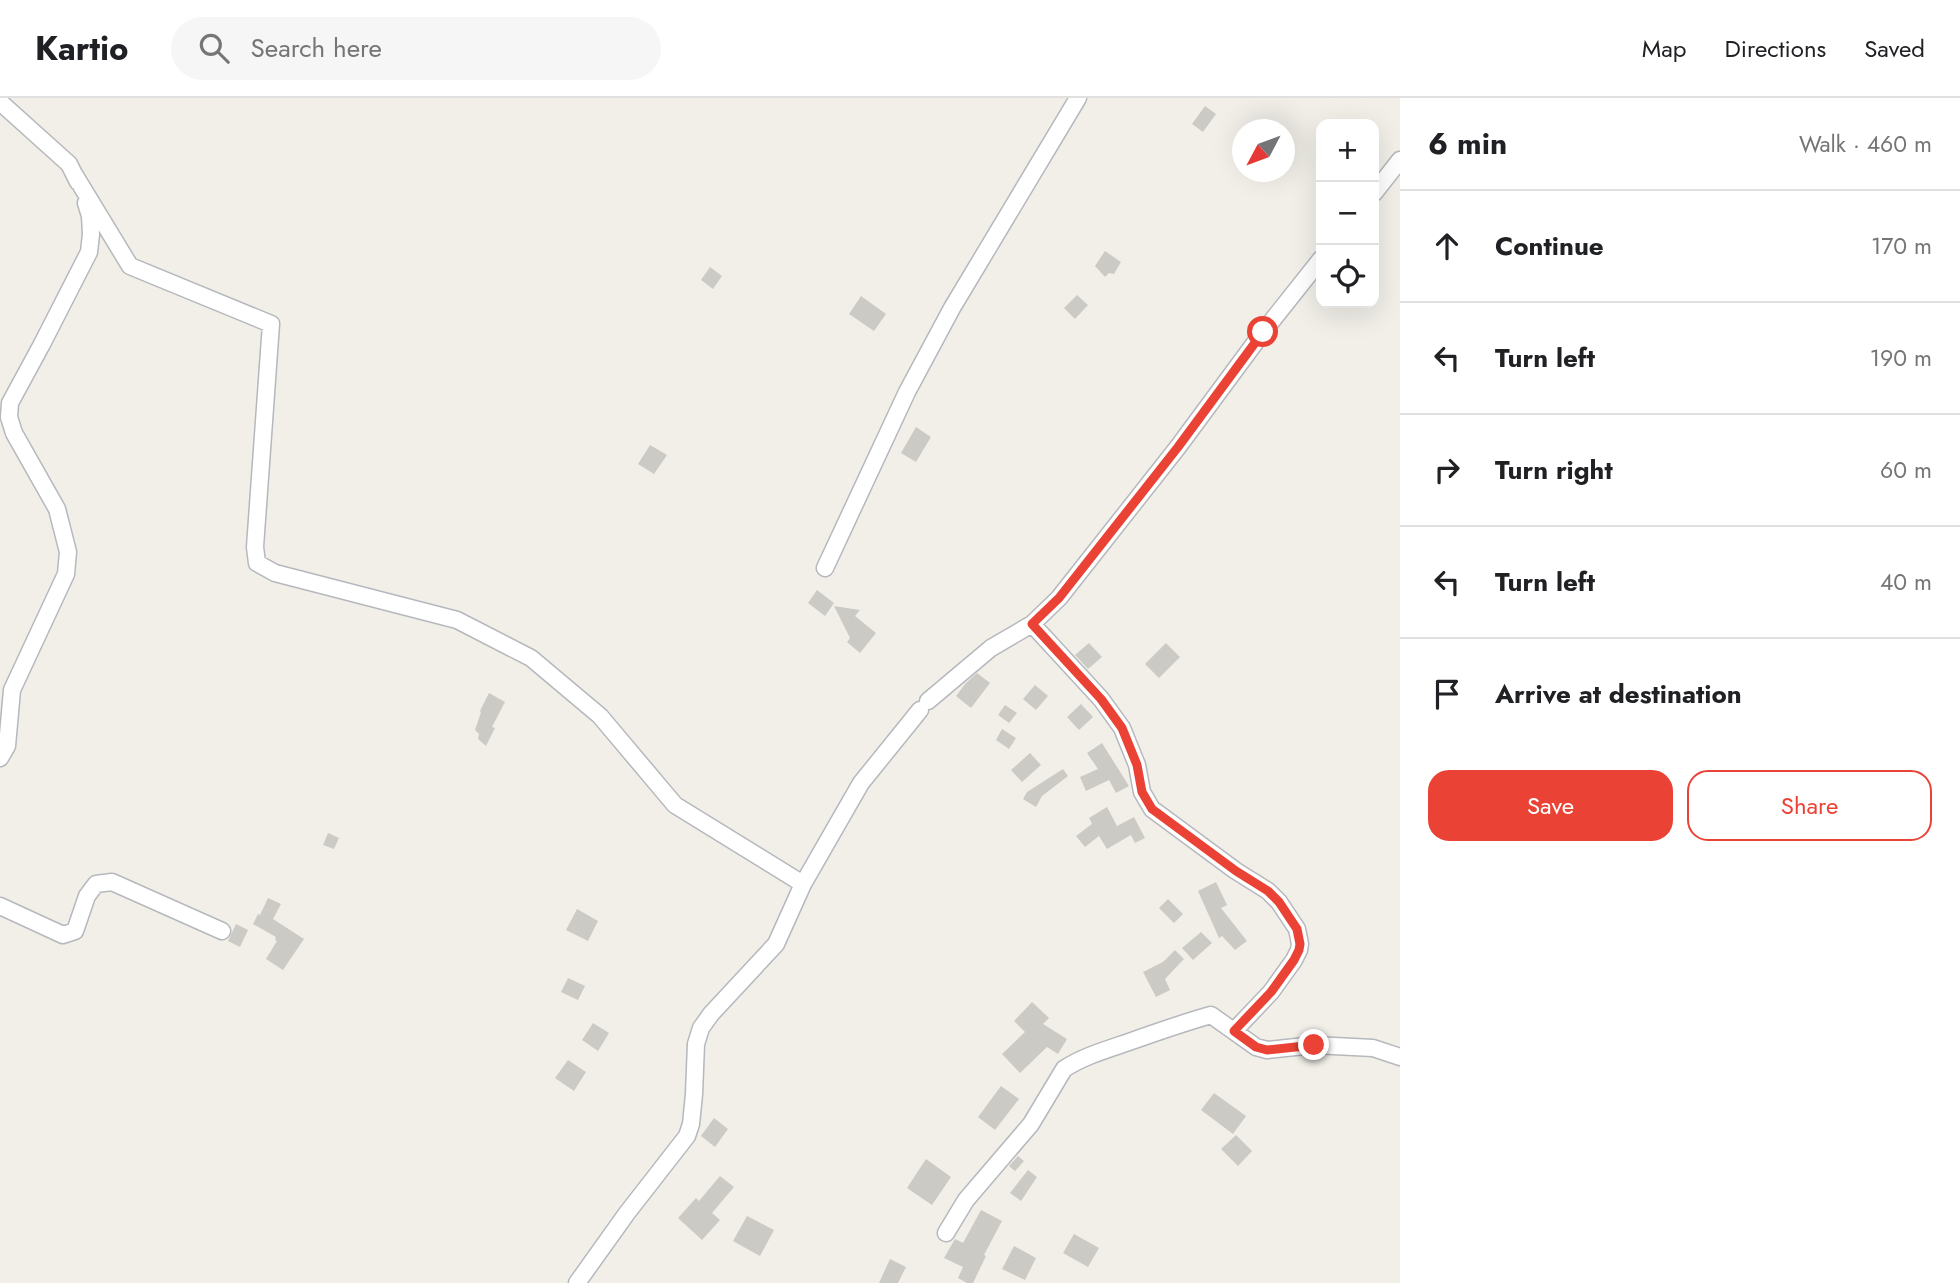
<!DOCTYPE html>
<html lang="en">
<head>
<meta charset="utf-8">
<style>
  body { margin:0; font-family:Jost,sans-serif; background:#f6f6f6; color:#202124 }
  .controls { position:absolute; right:21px; top:21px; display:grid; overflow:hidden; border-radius:14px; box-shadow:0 7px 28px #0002 }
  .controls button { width:63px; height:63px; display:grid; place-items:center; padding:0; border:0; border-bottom:2px solid #e0e0e0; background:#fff; color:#202124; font:35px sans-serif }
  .compass { position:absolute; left:1232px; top:21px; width:63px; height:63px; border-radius:50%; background:#fff; box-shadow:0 7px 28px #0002; rotate:229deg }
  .stop { position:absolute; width:21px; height:21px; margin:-16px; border:5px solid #ea4335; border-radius:50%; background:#fff }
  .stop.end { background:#ea4335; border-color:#fff; box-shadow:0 2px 7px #0008 }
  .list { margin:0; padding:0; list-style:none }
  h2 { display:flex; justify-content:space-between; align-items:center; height:91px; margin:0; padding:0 28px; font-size:30px }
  h2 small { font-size:23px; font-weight:400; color:#757577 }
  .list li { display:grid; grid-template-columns:46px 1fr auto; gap:21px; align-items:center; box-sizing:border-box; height:112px; padding:0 28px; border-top:2px solid #e0e0e0 }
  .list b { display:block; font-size:26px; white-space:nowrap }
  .list em { font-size:23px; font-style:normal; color:#757577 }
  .actions { display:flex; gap:14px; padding:21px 28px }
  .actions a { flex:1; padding:16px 0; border:2px solid #ea4335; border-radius:21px; text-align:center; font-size:24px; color:#ea4335 }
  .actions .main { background:#ea4335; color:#fff }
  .icon { flex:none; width:38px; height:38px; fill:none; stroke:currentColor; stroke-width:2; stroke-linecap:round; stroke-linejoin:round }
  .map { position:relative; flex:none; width:1400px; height:1185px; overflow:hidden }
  header { display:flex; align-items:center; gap:42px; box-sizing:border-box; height:98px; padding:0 35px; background:#fff; border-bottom:2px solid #e0e0e0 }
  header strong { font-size:33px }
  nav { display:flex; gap:38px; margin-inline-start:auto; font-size:24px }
  .search { width:490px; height:63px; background:#f6f6f6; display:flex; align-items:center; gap:18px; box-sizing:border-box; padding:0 24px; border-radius:38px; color:#757577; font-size:26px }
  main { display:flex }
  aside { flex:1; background:#fff }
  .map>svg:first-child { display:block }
  .building { fill:#cccac5 }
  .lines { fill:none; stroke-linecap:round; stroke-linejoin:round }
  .minor-casing { stroke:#b5b8bc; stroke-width:19 }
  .minor { stroke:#fff; stroke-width:16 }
  .route { stroke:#ea4335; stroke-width:9 }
</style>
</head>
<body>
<header>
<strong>Kartio</strong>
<div class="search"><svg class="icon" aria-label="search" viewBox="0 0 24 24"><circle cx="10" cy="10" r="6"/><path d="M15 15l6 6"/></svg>Search here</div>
<nav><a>Map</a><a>Directions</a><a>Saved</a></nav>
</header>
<main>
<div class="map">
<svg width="1400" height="1185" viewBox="0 0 1400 1185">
  <rect width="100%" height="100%" fill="#f1efe8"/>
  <!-- building -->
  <path class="building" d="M1205,8L1216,16L1203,34L1192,26Z
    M1105,153L1121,164L1114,176L1109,175L1105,179L1095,168Z
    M710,169L722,178L713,191L701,182Z
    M1077,197L1088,207L1075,221L1064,210Z
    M861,198L886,216L874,233L849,216Z
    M916,329L931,339L916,364L901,355Z
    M650,347L667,357L654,376L638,366Z
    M817,492L834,505L825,518L808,505Z
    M834,508L860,512L855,518L876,535L860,555L847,544L850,540Z
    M1089,545L1102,559L1088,571L1075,557Z
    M1166,545L1180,559L1159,580L1145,566Z
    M977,575L990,585L971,610L956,598L965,586Z
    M1035,587L1048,598L1036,612L1023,601Z
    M489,595L505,604L492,629L495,630L486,648L478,641L479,636L475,632L481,614L480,613Z
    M1081,606L1093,619L1079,632L1067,619Z
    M1005,607L1017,615L1009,625L998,617Z
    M1002,631L1016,640L1009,651L996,642Z
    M1102,645L1129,688L1116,695L1109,682L1086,693L1080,679L1098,671L1087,655Z
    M1030,655L1041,667L1022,684L1011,672Z
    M1063,671L1068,678L1042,698L1036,709L1023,701L1027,694Z
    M1107,709L1117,728L1134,719L1145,740L1135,745L1131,737L1107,751L1099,738L1085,749L1076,738L1092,726L1089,720Z
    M328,735L339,740L334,751L323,747Z
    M1216,784L1227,807L1221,810L1247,843L1235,852L1222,838L1219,840L1198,793Z
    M268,800L281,806L273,821L304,841L283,872L266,861L277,843L275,842L276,839L253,826L258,816L260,817Z
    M1168,801L1183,816L1174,825L1159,810Z
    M577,811L598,823L588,843L566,832Z
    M236,826L248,832L240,849L228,843Z
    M1201,834L1212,845L1193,862L1182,850Z
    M1175,852L1184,861L1165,881L1170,892L1156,899L1143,874L1163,864Z
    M568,880L585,888L578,902L561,894Z
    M1032,904L1049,920L1043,926L1067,941L1058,956L1047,949L1020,975L1002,956L1025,934L1014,923Z
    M593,925L609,935L598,953L582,942Z
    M568,962L586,974L574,993L555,980Z
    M1001,988L1019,1001L995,1032L978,1019Z
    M1214,995L1246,1018L1233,1036L1201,1012Z
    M714,1020L728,1031L715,1049L701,1038Z
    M1236,1037L1252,1053L1238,1068L1221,1051Z
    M1018,1058L1024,1063L1015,1073L1009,1068Z
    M926,1061L951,1079L932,1107L907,1090Z
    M1028,1072L1037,1079L1021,1103L1010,1095Z
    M720,1078L734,1089L712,1115L720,1122L702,1142L678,1120L696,1100L699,1103Z
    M981,1112L1002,1123L984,1157L986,1158L973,1185H967L958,1180L963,1169L944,1160L955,1141L963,1145Z
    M747,1118L774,1132L760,1158L733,1143Z
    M1074,1136L1099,1150L1088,1169L1063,1155Z
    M1014,1148L1036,1160L1025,1182L1002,1171Z
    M890,1161L906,1169L898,1185H879Z"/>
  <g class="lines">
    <!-- minor casing -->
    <g class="minor-casing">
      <path id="minor" d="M0,4L69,66L78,84
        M74,76L130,168L271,226L255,449L257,465L275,475L457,522L531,560L600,618L675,707L803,786
        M1374,95L1400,62
        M825,470L907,294L952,210L1078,0
        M1032,526L1101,601L1122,630L1137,667L1142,694L1152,711L1236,773L1268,793L1279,804L1297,831L1300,846L1299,852L1294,862L1271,894L1234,933
        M928,603L991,550L1032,526L1059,500L1178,349L1263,234L1321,161
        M0,660L7,648L12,592L66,476L68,454L57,411L14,335L9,319L10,305L42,246L89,154L91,136L90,118L86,105
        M0,808L63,837L75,833L87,798L96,786L112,784L222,833
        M946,1135L966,1102L1031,1026L1064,971C1082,959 1105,952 1126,945C1154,935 1182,925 1211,917L1256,949L1267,952L1314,947L1373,950L1400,959
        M577,1185L627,1115L687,1038L691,1026L694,996L696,946L701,930L711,916L776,846L803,786L861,685L920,612"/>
    </g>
    <!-- minor -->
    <use href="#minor" class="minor"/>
  </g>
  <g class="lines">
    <!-- route -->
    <path class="route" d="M1263,234L1178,349L1059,500L1032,526L1101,601L1122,630L1137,667L1142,694L1152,711L1236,773L1268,793L1279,804L1297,831L1300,846L1299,852L1294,862L1271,894L1234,933L1256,949L1267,952L1314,947"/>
  </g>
</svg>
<div class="controls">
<button>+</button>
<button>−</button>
<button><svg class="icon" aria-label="locate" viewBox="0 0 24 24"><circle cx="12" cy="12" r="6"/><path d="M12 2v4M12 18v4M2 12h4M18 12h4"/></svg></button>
</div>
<svg class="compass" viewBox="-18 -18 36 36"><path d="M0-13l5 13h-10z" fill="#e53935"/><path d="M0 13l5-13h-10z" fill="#757577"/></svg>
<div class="stop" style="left:1263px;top:234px"></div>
<div class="stop end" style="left:1314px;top:947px"></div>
</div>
<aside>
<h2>6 min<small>Walk · 460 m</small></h2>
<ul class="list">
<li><svg class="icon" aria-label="ahead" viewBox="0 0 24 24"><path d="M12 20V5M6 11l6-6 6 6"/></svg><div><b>Continue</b></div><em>170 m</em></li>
<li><svg class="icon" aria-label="left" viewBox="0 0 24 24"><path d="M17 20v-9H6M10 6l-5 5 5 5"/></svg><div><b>Turn left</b></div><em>190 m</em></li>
<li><svg class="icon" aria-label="right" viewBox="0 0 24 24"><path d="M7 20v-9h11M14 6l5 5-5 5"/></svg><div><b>Turn right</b></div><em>60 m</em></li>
<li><svg class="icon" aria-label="left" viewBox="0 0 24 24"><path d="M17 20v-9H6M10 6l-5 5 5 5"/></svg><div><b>Turn left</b></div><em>40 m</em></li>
<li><svg class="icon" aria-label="arrive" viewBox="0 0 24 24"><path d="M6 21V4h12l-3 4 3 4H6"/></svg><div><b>Arrive at destination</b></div></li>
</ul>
<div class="actions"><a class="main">Save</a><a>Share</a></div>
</aside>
</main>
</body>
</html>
